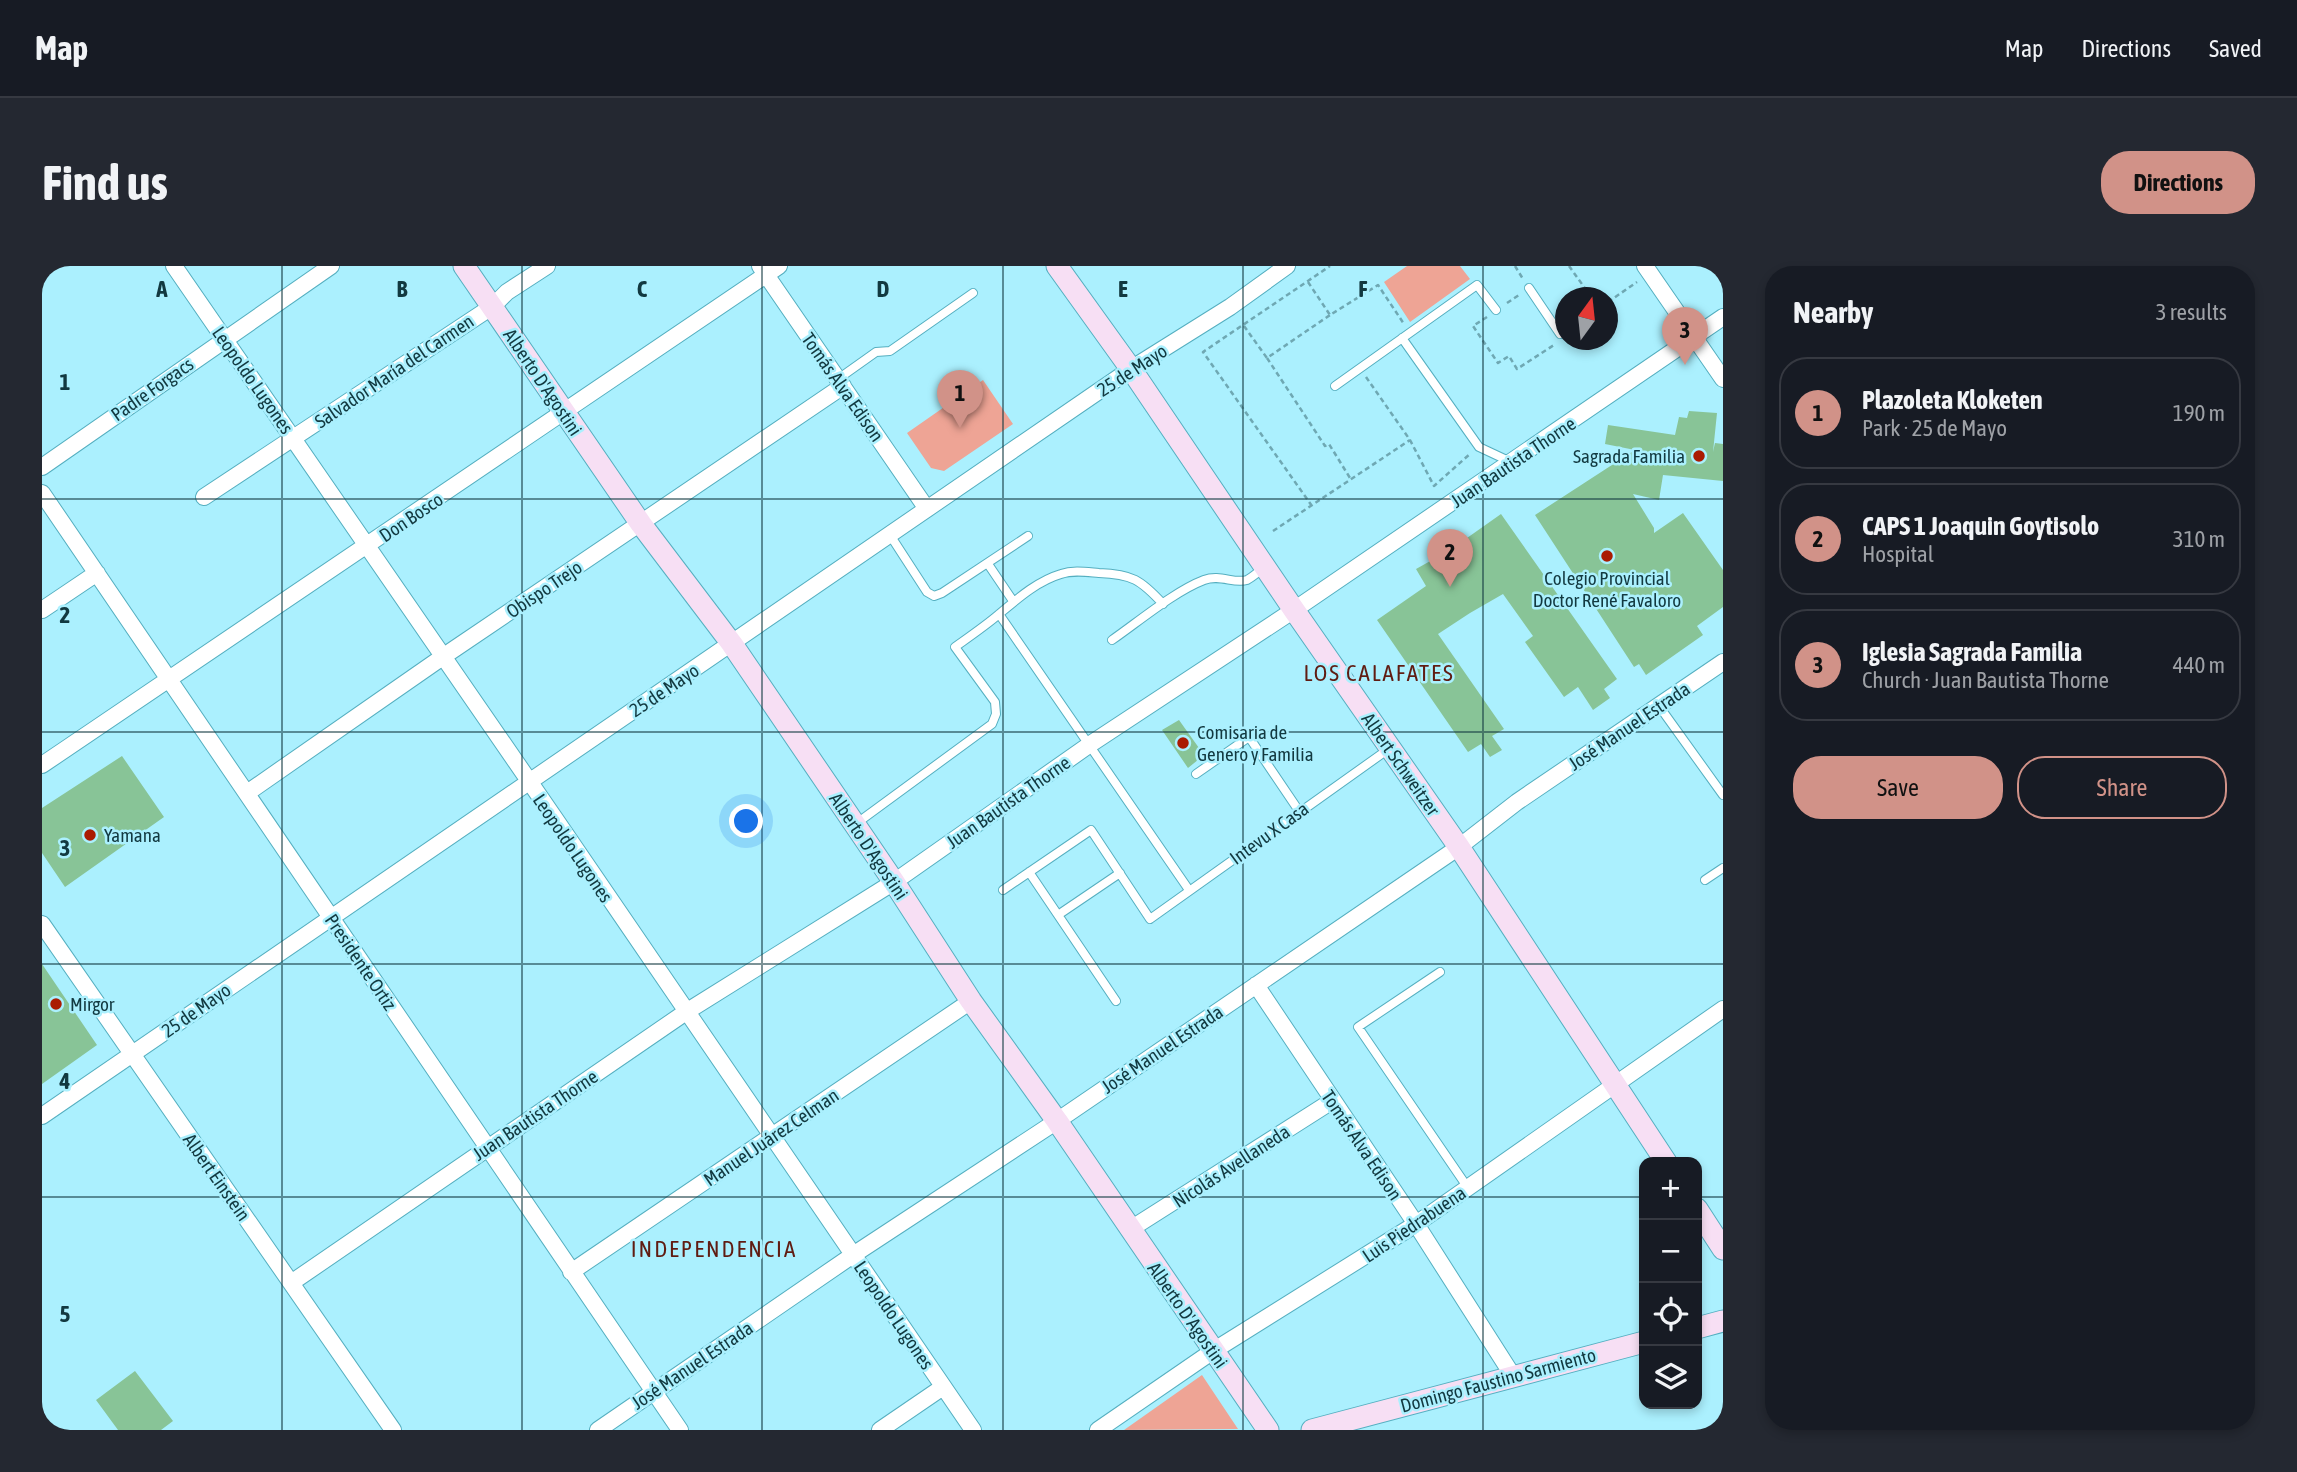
<!DOCTYPE html>
<html lang="en">
<head>
<meta charset="utf-8">
<style>
  body { margin:0; font-family:"Asap Condensed",sans-serif; background:#242831; color:#f1f3f6 }
  .controls { position:absolute; right:21px; bottom:21px; display:grid; overflow:hidden; border-radius:14px; box-shadow:0 4px 10px #0003 }
  .controls button { width:63px; height:63px; display:grid; place-items:center; padding:0; border:0; border-bottom:2px solid #363941; background:#171b24; color:#f1f3f6; font:35px sans-serif }
  .compass { position:absolute; left:1513px; top:21px; width:63px; height:63px; border-radius:50%; background:#171b24; box-shadow:0 4px 10px #0003; rotate:15deg }
  .you { position:absolute; left:705px; top:556px; width:24px; height:24px; margin:-18px; border:5px solid #fff; border-radius:50%; background:#1a73e8; box-shadow:0 0 0 10px #1a73e833 }
  .badge { display:grid; place-items:center; width:46px; height:46px; border-radius:50%; background:#d19288; color:#111; font-size:23px; font-weight:700 }
  .pin { position:absolute; translate:-50% -58px; filter:drop-shadow(0 2px 4px #0008) }
  .pin::after { content:''; position:absolute; top:37px; width:24px; height:21px; background:inherit; clip-path:polygon(0 0,100% 0,50% 100%) }
  .list { margin:0; padding:0; list-style:none }
  h2 { display:flex; justify-content:space-between; align-items:center; height:91px; margin:0; padding:0 28px; font-size:30px }
  h2 small { font-size:23px; font-weight:400; color:#9ea1a6 }
  .list li { display:grid; grid-template-columns:46px 1fr auto; gap:21px; align-items:center; box-sizing:border-box; height:112px; margin:0 14px 14px; padding:0 14px; border:2px solid #363941; border-radius:28px }
  .list b { display:block; font-size:26px; white-space:nowrap }
  .list p { margin:0; font-size:23px; white-space:nowrap; color:#9ea1a6 }
  .list em { font-size:23px; font-style:normal; color:#9ea1a6 }
  .actions { display:flex; gap:14px; padding:21px 28px }
  .actions a { flex:1; padding:16px 0; border:2px solid #d19288; border-radius:28px; text-align:center; font-size:24px; color:#d19288 }
  .actions .main { background:#d19288; color:#111 }
  .icon { flex:none; width:38px; height:38px; fill:none; stroke:currentColor; stroke-width:2; stroke-linecap:round; stroke-linejoin:round }
  .map { position:relative; flex:none; width:1681px; height:1164px; overflow:hidden; border-radius:28px }
  header { display:flex; align-items:center; gap:42px; box-sizing:border-box; height:98px; padding:0 35px; background:#171b24; border-bottom:2px solid #363941 }
  header strong { font-size:33px }
  nav { display:flex; gap:38px; margin-inline-start:auto; font-size:24px }
  .intro { display:flex; align-items:center; justify-content:space-between; box-sizing:border-box; height:168px; padding:0 42px }
  h1 { margin:0; font-size:49px }
  .button { padding:18px 32px; border-radius:28px; background:#d19288; color:#111; font-size:24px; font-weight:700 }
  main { display:flex; gap:42px; padding:0 42px }
  aside { flex:1; background:#171b24; border-radius:28px; box-shadow:0 4px 10px #0003 }
  .map>svg:first-child { display:block }
  .green { fill:#eea495 }
  .building { fill:#88c497 }
  .lines { fill:none; stroke-linecap:round; stroke-linejoin:round }
  .lane-casing { stroke:#55afc0; stroke-width:10 }
  .street-casing { stroke:#55afc0; stroke-width:18 }
  .secondary-casing { stroke:#55afc0; stroke-width:23 }
  .path { stroke:#6fa8b3; stroke-width:2.5; stroke-dasharray:5 3.5; stroke-linecap:butt }
  .lane { stroke:#fff; stroke-width:8 }
  .street { stroke:#fff; stroke-width:16 }
  .secondary { stroke:#f7dff4; stroke-width:21 }
  .grid { fill:none; stroke:#123940; stroke-width:2; stroke-opacity:0.55 }
  .poi-dot { fill:#aa1b02; stroke:#abf0fe; stroke-width:2.5 }
  .labels { text-anchor:middle; dominant-baseline:central; stroke-width:5; stroke-linejoin:round; paint-order:stroke }
  .street-label { font-size:19px; fill:#123940; stroke:#abf0fe }
  .poi-label { font-size:19px; fill:#123940; stroke:#abf0fe; text-anchor:start }
  .quarter-label { font-size:23px; letter-spacing:2px; fill:#601c12; stroke:#abf0fe }
  .grid-label { font-size:23px; text-anchor:middle; font-weight:bold; fill:#123940; stroke:#abf0fe; stroke-width:5; stroke-linejoin:round; paint-order:stroke }
</style>
</head>
<body>
<header>
<strong>Map</strong>
<nav><a>Map</a><a>Directions</a><a>Saved</a></nav>
</header>
<div class="intro"><h1>Find us</h1><a class="button">Directions</a></div>
<main>
<div class="map">
<svg width="1681" height="1164" viewBox="0 0 1681 1164">
  <rect width="100%" height="100%" fill="#abf0fe"/>
  <!-- green -->
  <path class="green" d="M1365,0H1418L1428,13L1368,56L1342,16Z
    M941,114L971,158L902,205L889,202L865,167Z
    M1160,1109L1196,1163L1082,1164Z"/>
  <!-- building -->
  <path class="building" d="M1647,145L1675,147L1671,186L1673,177L1681,178V215L1621,209L1617,234L1591,228L1612,262V267L1641,247L1681,304V341L1655,360L1661,369L1604,409L1597,398L1592,401L1493,249L1593,184L1563,178L1566,159L1633,169L1637,151L1645,152Z
    M1459,248L1575,413L1562,423L1568,432L1551,444L1536,421L1522,431L1483,376L1491,370L1461,328L1428,347L1396,368L1462,463L1450,470L1460,484L1448,491L1439,478L1426,486L1335,354L1384,320L1374,303L1408,284Z
    M1137,454L1162,489L1146,502L1120,464Z
    M80,490L122,551L23,621L0,587V542Z
    M0,698L55,779L0,818Z
    M93,1105L131,1155L119,1164H76L54,1134Z"/>
  <g class="lines">
    <!-- lane casing -->
    <g class="lane-casing">
      <path id="lane" d="M1487,22L1518,68
        M1360,72L1437,181L1469,196
        M796,113L834,86L848,85L931,27
        M1293,120L1435,19L1454,44
        M848,269L885,326L892,330L900,327L986,270
        M946,298L971,335
        M957,348L1147,624
        M1070,374C1096,356 1133,325 1162,314C1178,308 1192,318 1205,314C1211,311 1217,305 1223,301
        M1617,440L1681,529
        M1154,508L1207,471L1257,545
        M815,557L950,458L954,448L953,436L913,381C927,371 943,360 956,349C974,334 995,315 1019,308C1031,304 1044,306 1057,307C1090,308 1099,314 1121,338
        M987,606L1016,649
        M1663,614L1681,602
        M961,624L1049,564L1108,653L1348,482
        M1398,706L1316,761L1426,922
        M1074,735L1016,649L1078,607"/>
    </g>
    <!-- street casing -->
    <g class="street-casing">
      <path id="street" d="M132,0C401,386 665,776 931,1164
        M718,0L885,243
        M1603,0L1681,113
        M0,201L289,0
        M0,227C214,539 424,853 638,1164
        M162,231L451,40L465,26L505,0
        M0,344L55,307
        M0,499L737,0
        M205,527L402,390L801,120
        M0,658L351,1164
        M1214,719L1374,958L1471,1110
        M0,850L1089,103L1188,41L1245,0
        M1087,964L1290,835
        M529,1006L929,735
        M249,1017L644,746L852,616L1047,479L1252,344L1681,51
        M556,1164L811,989L1015,855L1417,581L1475,536L1681,396
        M838,1164L901,1121
        M1056,1164L1171,1085L1374,958L1681,743"/>
    </g>
    <!-- secondary casing -->
    <g class="secondary-casing">
      <path id="secondary" d="M422,0L599,258L690,378L852,616L929,735L1015,855L1226,1164
        M1015,0L1089,103L1252,344L1417,581L1624,896
        M1655,943L1681,983
        M1655,1062L1681,1055
        M1270,1164L1602,1076"/>
    </g>
    <!-- path -->
    <path class="path" d="M1473,0L1481,13
      M1527,0L1550,32
      M1266,16L1288,49L1336,19L1362,58
      M1566,36L1595,16
      M1465,37L1477,29
      M1445,51L1431,60L1456,97L1467,90L1475,103L1512,79
      M1202,60L1225,92L1288,49
      M1225,92L1283,180L1287,178L1308,212
      M1324,111L1368,174L1392,220L1429,187
      M1270,240L1161,86L1288,0
      M1231,265L1368,174"/>
    <!-- lane -->
    <use href="#lane" class="lane"/>
    <!-- street -->
    <use href="#street" class="street"/>
    <!-- secondary -->
    <use href="#secondary" class="secondary"/>
  </g>
  <!-- grid -->
  <path class="grid" d="M240,0V1164M480,0V1164M720,0V1164M961,0V1164M1201,0V1164M1441,0V1164M0,233H1681M0,466H1681M0,698H1681M0,931H1602M1655,931H1681"/>
  <!-- markers -->
  <g class="poi-dot">
    <circle cx="1657" cy="190" r="7"/>
    <circle cx="1565" cy="290" r="7"/>
    <circle cx="1141" cy="477" r="7"/>
    <circle cx="48" cy="569" r="7"/>
    <circle cx="14" cy="738" r="7"/>
  </g>
  <g class="labels">
    <!-- street labels -->
    <g class="street-label">
      <text transform="translate(1090 104) rotate(-33)">25 de Mayo</text>
      <text transform="translate(352 105) rotate(-34)">Salvador María del Carmen</text>
      <text transform="translate(211 114) rotate(55)">Leopoldo Lugones</text>
      <text transform="translate(501 116) rotate(56)">Alberto D'Agostini</text>
      <text transform="translate(801 121) rotate(55)">Tomás Alva Edison</text>
      <text transform="translate(110 123) rotate(-35)">Padre Forgacs</text>
      <text transform="translate(1471 196) rotate(-34)">Juan Bautista Thorne</text>
      <text transform="translate(369 251) rotate(-34)">Don Bosco</text>
      <text transform="translate(502 323) rotate(-34)">Obispo Trejo</text>
      <text transform="translate(622 424) rotate(-34)">25 de Mayo</text>
      <text transform="translate(1587 460) rotate(-34)">José Manuel Estrada</text>
      <text transform="translate(1359 498) rotate(55)">Albert Schweitzer</text>
      <text transform="translate(966 536) rotate(-35)">Juan Bautista Thorne</text>
      <text transform="translate(1227 567) rotate(-36)">Intevu X Casa</text>
      <text transform="translate(827 580) rotate(56)">Alberto D'Agostini</text>
      <text transform="translate(531 582) rotate(56)">Leopoldo Lugones</text>
      <text transform="translate(319 696) rotate(56)">Presidente Ortiz</text>
      <text transform="translate(154 744) rotate(-35)">25 de Mayo</text>
      <text transform="translate(1120 783) rotate(-34)">José Manuel Estrada</text>
      <text transform="translate(493 849) rotate(-34)">Juan Bautista Thorne</text>
      <text transform="translate(729 871) rotate(-34)">Manuel Juárez Celman</text>
      <text transform="translate(1320 879) rotate(56)">Tomás Alva Edison</text>
      <text transform="translate(1189 900) rotate(-33)">Nicolás Avellaneda</text>
      <text transform="translate(175 911) rotate(55)">Albert Einstein</text>
      <text transform="translate(1372 958) rotate(-34)">Luis Piedrabuena</text>
      <text transform="translate(852 1049) rotate(56)">Leopoldo Lugones</text>
      <text transform="translate(1146 1049) rotate(55)">Alberto D'Agostini</text>
      <text transform="translate(650 1099) rotate(-34)">José Manuel Estrada</text>
      <text transform="translate(1456 1114) rotate(-15)">Domingo Faustino Sarmiento</text>
    </g>
    <!-- poi labels -->
    <g class="poi-label">
      <text x="1643" y="190" text-anchor="end">Sagrada Familia</text>
      <text x="1565" y="312" text-anchor="middle">Colegio Provincial<tspan x="1565" dy="22">Doctor René Favaloro</tspan></text>
      <text x="1155" y="466">Comisaria de<tspan x="1155" dy="22">Genero y Familia</tspan></text>
      <text x="62" y="569">Yamana</text>
      <text x="28" y="738">Mirgor</text>
    </g>
    <!-- quarter labels -->
    <g class="quarter-label">
      <text x="1337" y="407">LOS CALAFATES</text>
      <text x="672" y="983">INDEPENDENCIA</text>
    </g>
  </g>
  <g class="grid-label">
    <text x="120" y="31">A</text>
    <text x="360" y="31">B</text>
    <text x="600" y="31">C</text>
    <text x="841" y="31">D</text>
    <text x="1081" y="31">E</text>
    <text x="1321" y="31">F</text>
    <text x="23" y="124">1</text>
    <text x="23" y="357">2</text>
    <text x="23" y="590">3</text>
    <text x="23" y="823">4</text>
    <text x="23" y="1056">5</text>
  </g>
</svg>
<div class="controls">
<button>+</button>
<button>−</button>
<button><svg class="icon" aria-label="locate" viewBox="0 0 24 24"><circle cx="12" cy="12" r="6"/><path d="M12 2v4M12 18v4M2 12h4M18 12h4"/></svg></button>
<button><svg class="icon" aria-label="layers" viewBox="0 0 24 24"><path d="M12 4l9 5-9 5-9-5zM3 14l9 5 9-5"/></svg></button>
</div>
<svg class="compass" viewBox="-18 -18 36 36"><path d="M0-13l5 13h-10z" fill="#e53935"/><path d="M0 13l5-13h-10z" fill="#9ea1a6"/></svg>
<div class="you"></div>
<div class="pin badge" style="left:918px;top:162px">1</div>
<div class="pin badge" style="left:1408px;top:321px">2</div>
<div class="pin badge" style="left:1643px;top:99px">3</div>
</div>
<aside>
<h2>Nearby<small>3 results</small></h2>
<ul class="list">
<li><span class="badge">1</span><div><b>Plazoleta Kloketen</b><p>Park · 25 de Mayo</p></div><em>190 m</em></li>
<li><span class="badge">2</span><div><b>CAPS 1 Joaquin Goytisolo</b><p>Hospital</p></div><em>310 m</em></li>
<li><span class="badge">3</span><div><b>Iglesia Sagrada Familia</b><p>Church · Juan Bautista Thorne</p></div><em>440 m</em></li>
</ul>
<div class="actions"><a class="main">Save</a><a>Share</a></div>
</aside>
</main>
</body>
</html>
